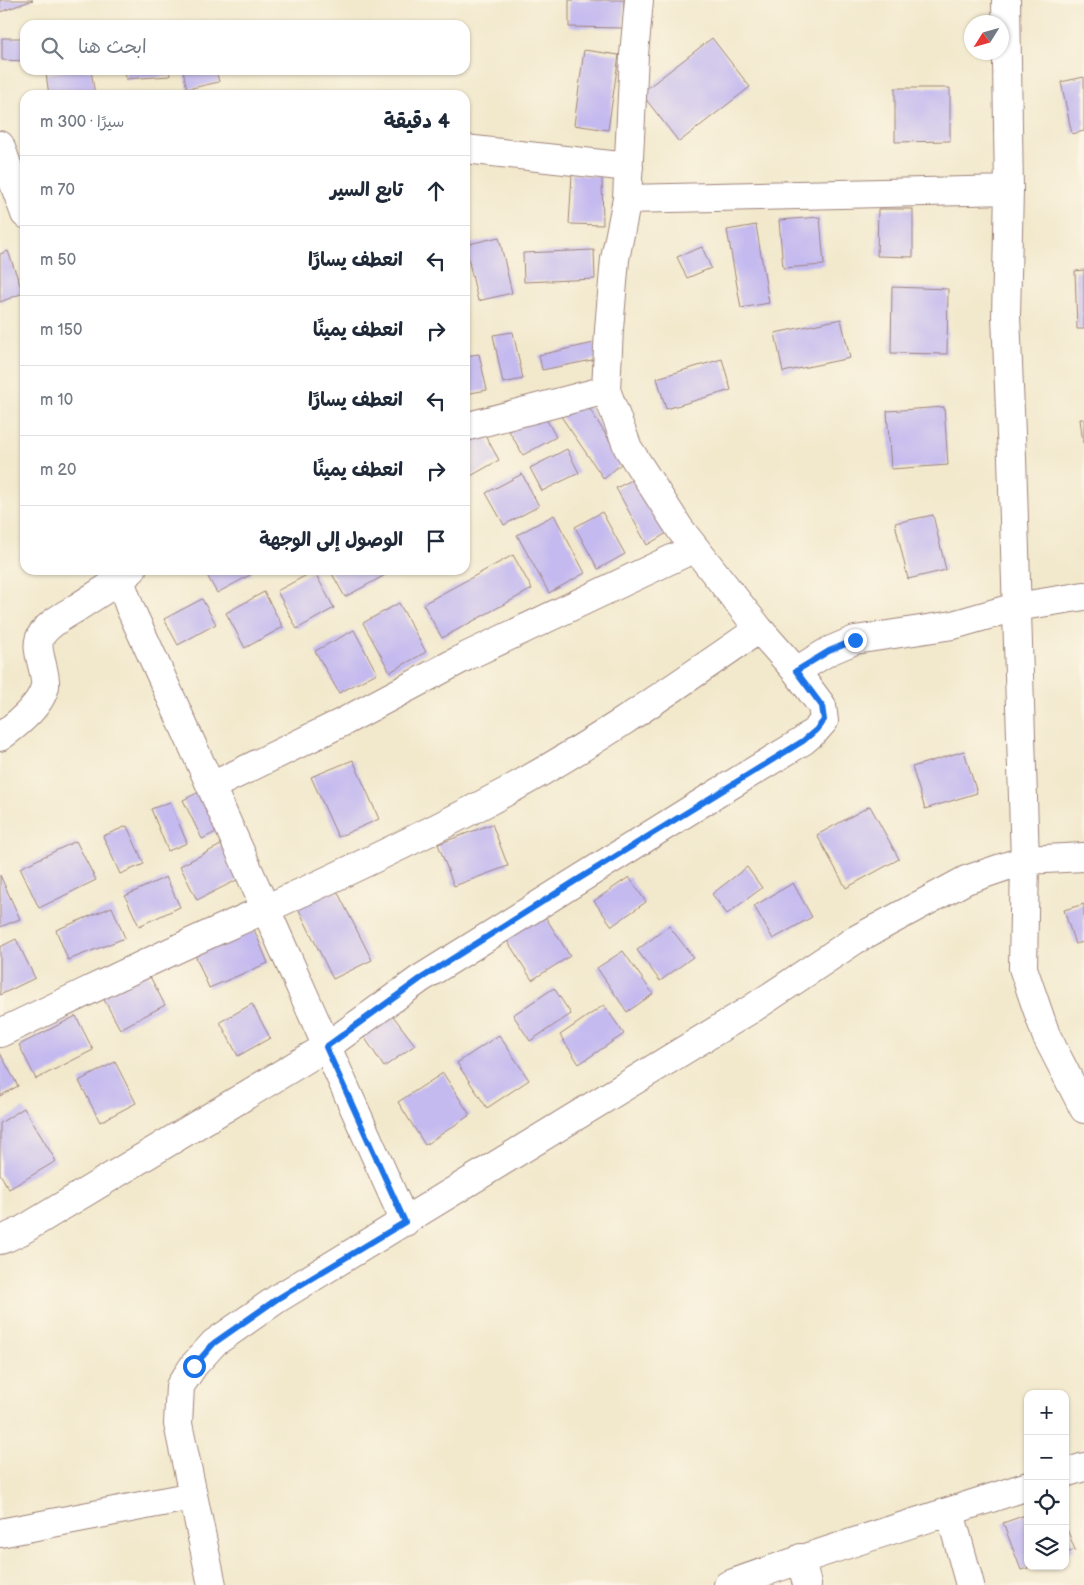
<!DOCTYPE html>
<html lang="ar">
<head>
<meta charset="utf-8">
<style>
  body { margin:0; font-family:"Balsamiq Sans","Playpen Sans Arabic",sans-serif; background:#f6f6f7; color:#1f2937; direction:rtl }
  .controls { position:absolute; right:15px; bottom:15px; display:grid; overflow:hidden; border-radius:10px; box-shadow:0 1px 4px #0004 }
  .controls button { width:45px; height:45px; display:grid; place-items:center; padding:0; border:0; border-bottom:1px solid #e0e1e3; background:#fff; color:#1f2937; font:25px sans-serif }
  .compass { position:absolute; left:964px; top:15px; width:45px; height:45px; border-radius:50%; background:#fff; box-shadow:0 1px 4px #0004; rotate:233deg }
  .stop { position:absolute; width:15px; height:15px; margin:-11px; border:4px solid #1a73e8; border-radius:50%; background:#fff }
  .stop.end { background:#1a73e8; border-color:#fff; box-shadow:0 1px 5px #0008 }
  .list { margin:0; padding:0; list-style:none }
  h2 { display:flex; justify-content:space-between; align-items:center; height:65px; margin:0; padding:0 20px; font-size:21px }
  h2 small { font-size:16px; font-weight:400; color:#747a83 }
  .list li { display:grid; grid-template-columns:32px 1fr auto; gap:15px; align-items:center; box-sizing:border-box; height:70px; padding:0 20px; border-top:1px solid #e0e1e3 }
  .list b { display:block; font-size:19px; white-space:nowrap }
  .list em { font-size:16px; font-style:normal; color:#747a83 }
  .icon { flex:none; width:28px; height:28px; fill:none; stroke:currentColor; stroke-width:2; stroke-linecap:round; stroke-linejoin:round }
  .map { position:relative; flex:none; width:1084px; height:1585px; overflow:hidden; direction:ltr }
  .search { position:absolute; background:#fff; box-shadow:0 1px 4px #0004; left:20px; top:20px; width:450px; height:55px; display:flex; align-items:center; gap:12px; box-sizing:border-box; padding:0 18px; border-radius:15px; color:#747a83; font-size:19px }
  .panel { position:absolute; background:#fff; box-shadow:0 1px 4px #0004; left:20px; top:90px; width:450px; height:485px; border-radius:15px; direction:rtl }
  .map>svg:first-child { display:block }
  .building { fill:#c4baef }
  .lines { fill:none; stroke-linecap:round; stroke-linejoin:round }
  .minor-casing { stroke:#9e847c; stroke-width:30 }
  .minor { stroke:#fff; stroke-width:28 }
  .route { stroke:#1a73e8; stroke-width:6 }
</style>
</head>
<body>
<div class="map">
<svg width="1084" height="1585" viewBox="0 0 1084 1585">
  <rect width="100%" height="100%" fill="#fcf5e5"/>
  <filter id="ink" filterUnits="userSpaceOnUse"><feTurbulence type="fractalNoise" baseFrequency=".02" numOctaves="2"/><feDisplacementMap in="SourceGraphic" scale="10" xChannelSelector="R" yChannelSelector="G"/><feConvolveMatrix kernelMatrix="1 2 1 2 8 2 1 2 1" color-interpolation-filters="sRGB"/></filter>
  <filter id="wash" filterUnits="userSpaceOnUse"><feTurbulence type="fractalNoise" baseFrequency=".0096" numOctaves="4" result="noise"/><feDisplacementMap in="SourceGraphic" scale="20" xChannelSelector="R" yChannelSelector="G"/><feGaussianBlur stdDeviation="1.12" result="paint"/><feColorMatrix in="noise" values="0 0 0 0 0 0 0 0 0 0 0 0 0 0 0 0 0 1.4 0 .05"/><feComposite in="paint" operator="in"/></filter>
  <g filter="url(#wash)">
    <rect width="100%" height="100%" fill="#f2e9cd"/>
    <g id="blocks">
      <!-- building -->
      <path class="building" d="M0,0H33L0,12Z
        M569,0H624L623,28L569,27Z
        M2,38H25V61L2,60Z
        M712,38L750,87L679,142L641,93Z
        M584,50L619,55L608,130L574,125Z
        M68,70H91L95,95H49L46,74Z
        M125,70H169L170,76L126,79Z
        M183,70H216L219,82L187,89Z
        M1084,77V131L1072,134L1061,82Z
        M895,88H950V141L895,142Z
        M572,174L602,177L603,225L569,224Z
        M878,209H913V257L877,256Z
        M820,217L824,265L783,268L779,220Z
        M756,225L769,303L741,308L727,230Z
        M499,237L512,293L478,301L465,245Z
        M702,247L711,268L687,278L677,257Z
        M594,250L595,279L524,282L523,253Z
        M8,251L23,293L0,302V254Z
        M1084,270V329H1077L1075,271Z
        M892,287L948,289L947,354L891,353Z
        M841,319L850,358L783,372L775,333Z
        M513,332L523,379L503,383L493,335Z
        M594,343L597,359L542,370L539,355Z
        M479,354L487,390L465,394V356Z
        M722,359L731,390L666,409L657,378Z
        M584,400L623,462L604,479L558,412Z
        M944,407L948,465L891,469L887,411Z
        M543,413L556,437L523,455L509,431Z
        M1080,419H1084V443H1083Z
        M484,433L499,460L469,477L465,469V444Z
        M567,449L579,473L542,491L530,468Z
        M522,474L539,506L504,525L486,493Z
        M632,480L667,533L647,545L616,488Z
        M602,512L625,554L598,569L575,527Z
        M554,515L585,573L549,593L517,535Z
        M933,515L946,570L908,579L895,523Z
        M513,555L532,589L442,638L423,604Z
        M204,570H249L252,574L217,593Z
        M330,570H385L387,574L345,597Z
        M314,571L334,608L297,629L277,591Z
        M264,592L283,627L245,648L226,613Z
        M202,599L216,624L178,645L164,619Z
        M399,603L426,652L390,672L363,623Z
        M354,630L377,673L339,693L315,651Z
        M964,751L977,793L925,809L912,767Z
        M353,760L379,819L338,837L311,777Z
        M205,789L224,828L202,839L183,800Z
        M170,802L187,843L168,851L151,809Z
        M870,806L899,859L846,888L817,835Z
        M492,824L508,866L454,886L438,844Z
        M127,826L144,864L120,874L103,836Z
        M76,841L96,880L39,908L20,868Z
        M221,845L239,879L197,900L180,866Z
        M747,867L762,888L727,914L712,894Z
        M0,875L20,919L0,927Z
        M166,877L180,907L139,926L125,896Z
        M629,877L646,902L612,926L594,901Z
        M793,883L812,917L773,939L754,906Z
        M335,887L372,960L333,979L297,906Z
        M1084,904V942L1075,944L1064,910Z
        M112,907L125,938L68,960L56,930Z
        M541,910L570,956L532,980L503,934Z
        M669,926L693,957L660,981L637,950Z
        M253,927L268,963L209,988L194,952Z
        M16,939L35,978L0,995V947Z
        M623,951L653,994L627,1012L597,968Z
        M147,971L165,1005L120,1029L102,996Z
        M554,988L571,1014L530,1041L513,1015Z
        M252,1004L270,1038L238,1056L220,1022Z
        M604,1005L624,1034L579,1064L560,1035Z
        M387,1008L415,1045L384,1067L361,1032Z
        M76,1016L93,1050L36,1079L19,1045Z
        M499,1035L529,1080L487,1108L457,1063Z
        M0,1053L18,1086L0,1096Z
        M115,1062L136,1103L100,1122L79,1081Z
        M443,1073L470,1115L425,1145L398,1102Z
        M24,1108L56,1161L9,1189L0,1174V1123Z
        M1028,1514V1568L1021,1570L1003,1523Z
        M1065,1524L1075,1550L1065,1553Z"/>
    </g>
  </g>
  <g filter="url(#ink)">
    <use href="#blocks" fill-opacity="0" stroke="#9e847c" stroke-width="1"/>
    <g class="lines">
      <!-- minor casing -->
      <g class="minor-casing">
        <path id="minor" d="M639,0L634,55L627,199L615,259L609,329L606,390L628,448L680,529L759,629L796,671L829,651L855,640L953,625L1016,607L1084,596
          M0,145L25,214
          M465,149L629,167
          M627,199L1009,190
          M465,427L606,390
          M120,570V580L130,608C224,812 313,1017 405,1222
          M0,737C15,726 41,706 45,686C47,670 32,647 42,634C50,623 63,616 75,609C94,596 114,585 132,570
          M212,786L345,721L467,656L695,548
          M1084,857L1025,860L1023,968L1046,1035L1084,1109
          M0,1033C75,998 148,961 223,928C313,888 402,847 489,801C584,751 671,690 759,629
          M0,1240L6,1238L21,1231L326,1047L420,979L703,802L803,741L816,730L824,721L822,706L796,671
          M1065,1473L1084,1467
          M950,1512L970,1585
          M0,1533L193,1496
          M801,1558L807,1585
          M212,1585L178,1424L180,1386L194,1365L214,1343L277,1299L753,1008L855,940L966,880L1025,860L1012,458L1006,316L1009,190L1006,0
          M728,1585C827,1549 928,1519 1028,1486"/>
      </g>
      <!-- minor -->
      <use href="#minor" class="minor"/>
    </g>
  </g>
  <g class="lines" filter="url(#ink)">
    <!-- route -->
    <path class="route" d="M194,1366L214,1343L277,1299L405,1222L326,1047L420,979L577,880L803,741L816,730L824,720L822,706L796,671L829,651L855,640"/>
  </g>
</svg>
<div class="controls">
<button>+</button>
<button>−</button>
<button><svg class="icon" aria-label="locate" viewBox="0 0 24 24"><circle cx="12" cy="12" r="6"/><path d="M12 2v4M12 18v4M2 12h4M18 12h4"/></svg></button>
<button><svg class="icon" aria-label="layers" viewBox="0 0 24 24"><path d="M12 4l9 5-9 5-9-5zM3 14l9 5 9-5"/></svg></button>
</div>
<svg class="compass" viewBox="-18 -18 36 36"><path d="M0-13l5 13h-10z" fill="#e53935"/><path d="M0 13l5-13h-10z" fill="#747a83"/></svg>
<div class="stop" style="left:194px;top:1366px"></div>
<div class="stop end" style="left:855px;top:640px"></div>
<div class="search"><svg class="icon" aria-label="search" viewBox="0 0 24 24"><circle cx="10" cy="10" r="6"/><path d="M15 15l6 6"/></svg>ابحث هنا</div>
<section class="panel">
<h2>4 دقيقة<small>سيرًا · 300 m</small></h2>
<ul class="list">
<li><svg class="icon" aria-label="ahead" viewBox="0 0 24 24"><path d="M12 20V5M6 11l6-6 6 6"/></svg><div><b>تابع السير</b></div><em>70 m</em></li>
<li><svg class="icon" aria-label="left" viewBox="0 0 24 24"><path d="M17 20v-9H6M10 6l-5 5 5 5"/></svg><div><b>انعطف يسارًا</b></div><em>50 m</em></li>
<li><svg class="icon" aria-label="right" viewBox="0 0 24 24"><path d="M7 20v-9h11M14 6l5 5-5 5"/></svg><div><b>انعطف يمينًا</b></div><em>150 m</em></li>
<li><svg class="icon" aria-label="left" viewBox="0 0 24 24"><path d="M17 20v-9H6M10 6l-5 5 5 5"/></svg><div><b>انعطف يسارًا</b></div><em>10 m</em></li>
<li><svg class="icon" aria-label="right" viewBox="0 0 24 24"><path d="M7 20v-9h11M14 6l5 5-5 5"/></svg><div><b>انعطف يمينًا</b></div><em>20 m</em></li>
<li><svg class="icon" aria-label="arrive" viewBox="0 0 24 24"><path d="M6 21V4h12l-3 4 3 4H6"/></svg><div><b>الوصول إلى الوجهة</b></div></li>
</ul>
</section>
</div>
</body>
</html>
